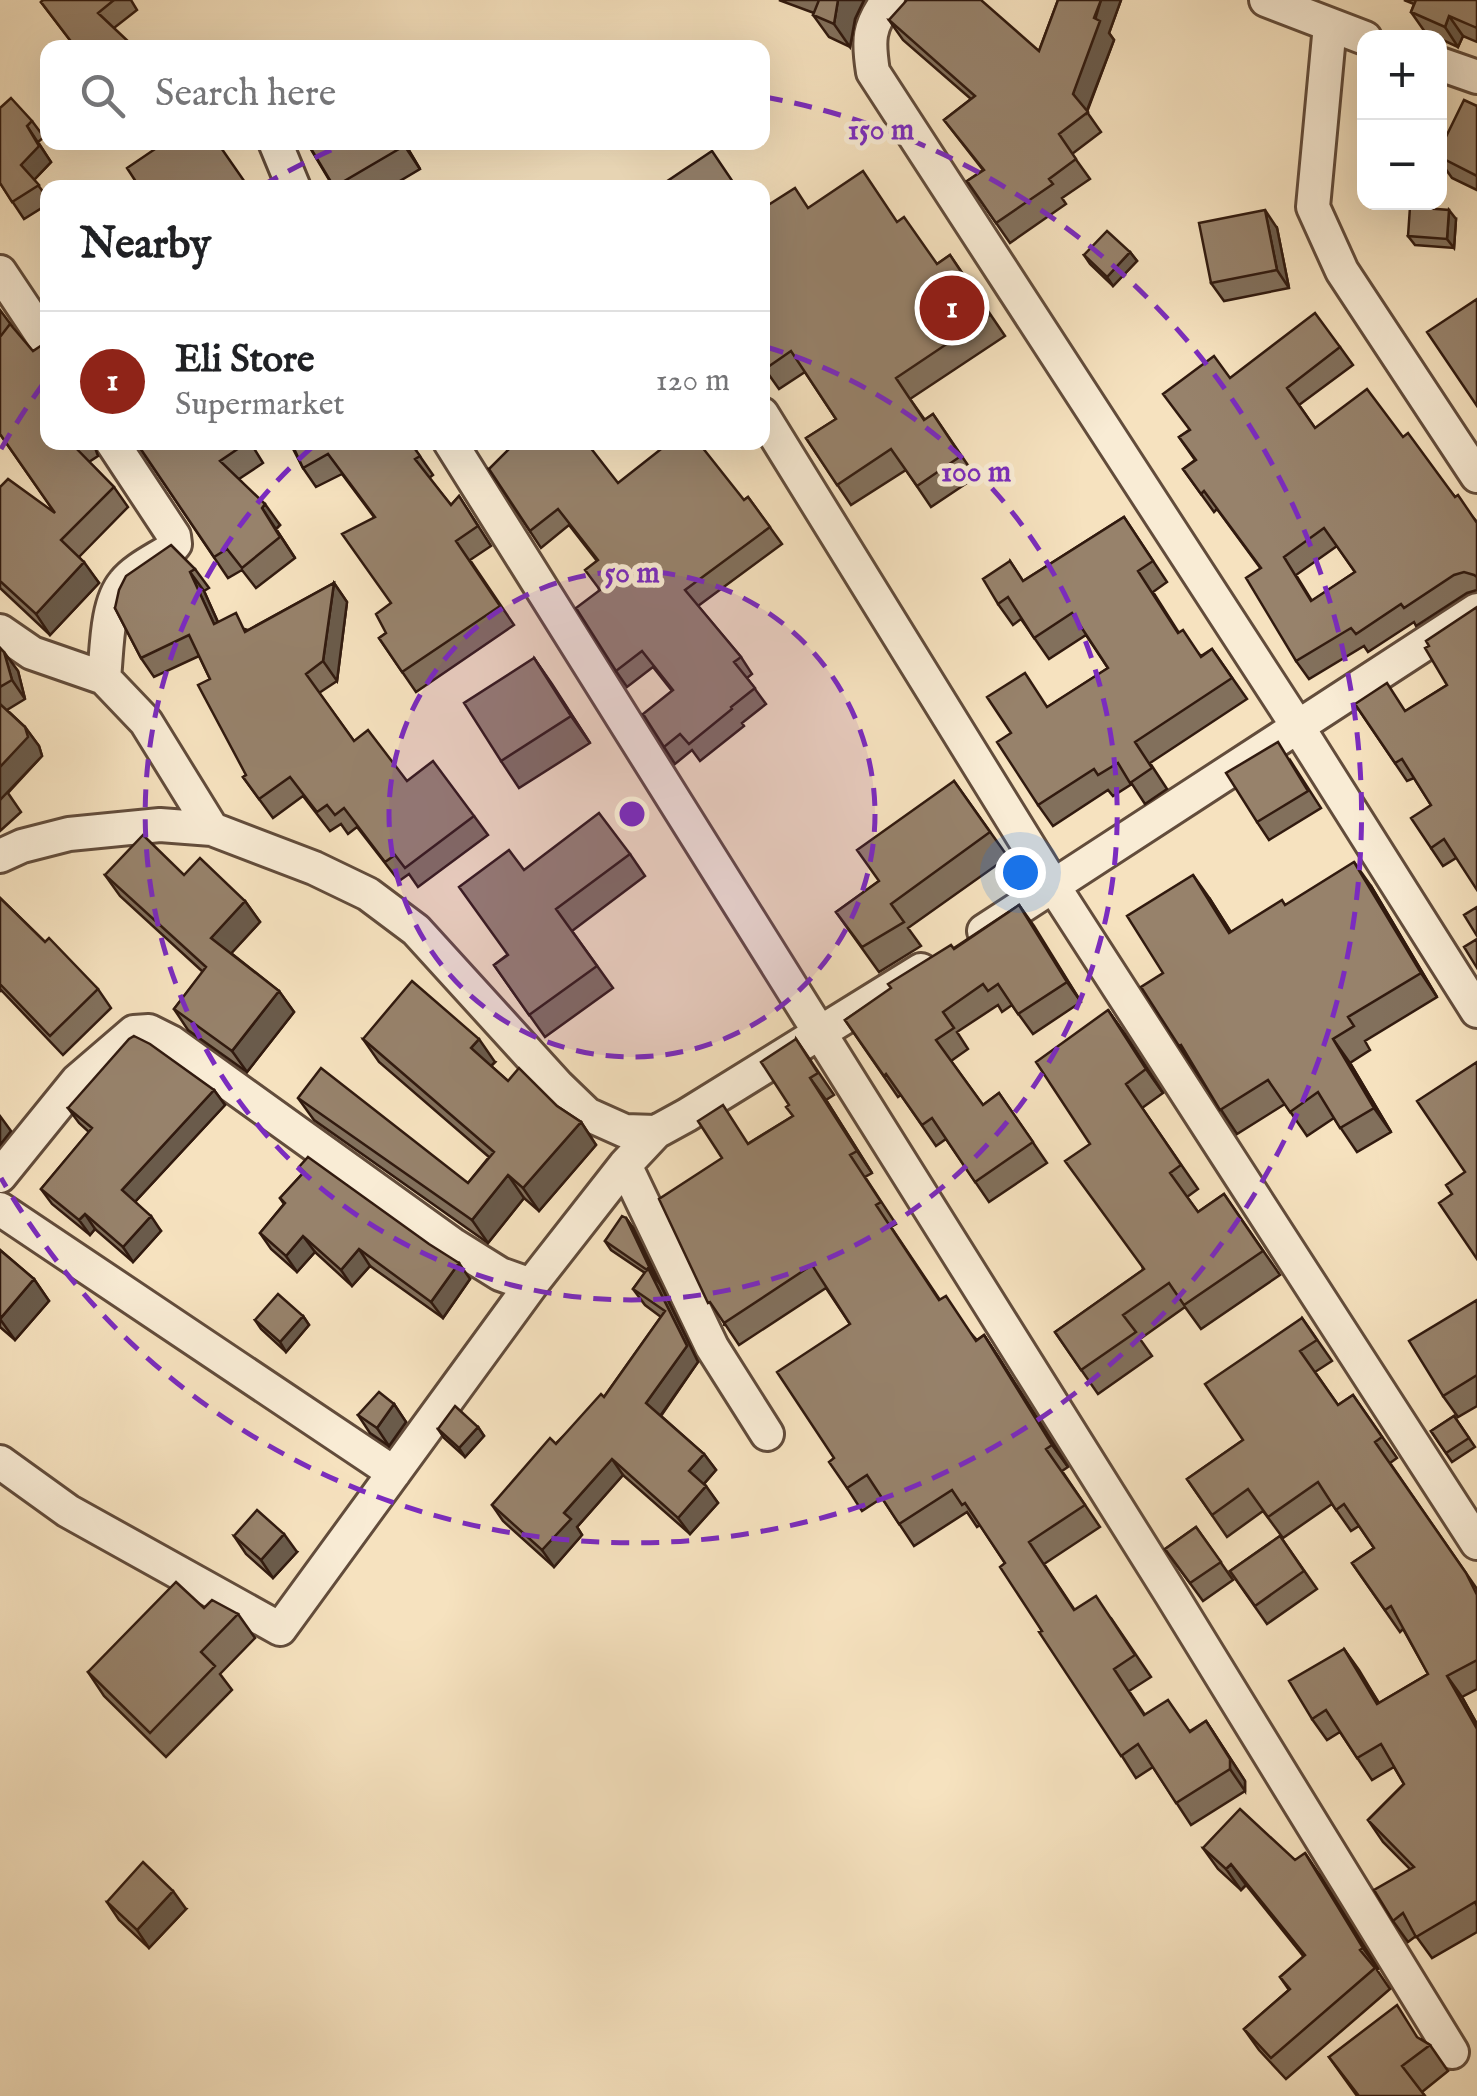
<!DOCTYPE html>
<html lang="en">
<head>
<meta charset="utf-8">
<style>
  body { margin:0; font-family:"IM FELL English",serif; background:#f2f2f2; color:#202124 }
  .controls { position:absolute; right:30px; top:30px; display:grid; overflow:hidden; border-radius:20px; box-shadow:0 10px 40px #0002 }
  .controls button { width:90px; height:90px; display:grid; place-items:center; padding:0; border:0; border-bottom:2px solid #e0e0e0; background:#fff; color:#202124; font:50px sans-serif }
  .you { position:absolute; left:1020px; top:872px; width:35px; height:35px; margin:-25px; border:8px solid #fff; border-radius:50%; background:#1a73e8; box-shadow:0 0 0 15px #1a73e833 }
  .badge { display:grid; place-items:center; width:65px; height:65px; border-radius:50%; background:#8f2418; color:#fff; font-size:32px; font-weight:700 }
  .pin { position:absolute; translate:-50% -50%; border:5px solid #fff; box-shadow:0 2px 10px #0006 }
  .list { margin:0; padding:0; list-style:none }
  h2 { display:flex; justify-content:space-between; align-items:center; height:130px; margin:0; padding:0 40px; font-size:42px }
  h2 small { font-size:32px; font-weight:400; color:#757577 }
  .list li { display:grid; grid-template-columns:65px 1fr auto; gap:30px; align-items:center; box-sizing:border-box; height:140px; padding:0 40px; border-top:2px solid #e0e0e0 }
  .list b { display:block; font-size:38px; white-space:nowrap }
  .list p { margin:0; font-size:32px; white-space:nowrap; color:#757577 }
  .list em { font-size:32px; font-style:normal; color:#757577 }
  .icon { flex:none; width:55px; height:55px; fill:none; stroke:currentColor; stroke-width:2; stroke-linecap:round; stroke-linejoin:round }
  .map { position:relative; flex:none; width:1477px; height:2096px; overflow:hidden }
  .search { position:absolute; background:#fff; box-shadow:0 10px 40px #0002; left:40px; top:40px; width:730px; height:110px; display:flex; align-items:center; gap:25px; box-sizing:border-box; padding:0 35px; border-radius:20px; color:#757577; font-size:38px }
  .panel { position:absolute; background:#fff; box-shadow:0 10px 40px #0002; left:40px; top:180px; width:730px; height:270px; border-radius:20px }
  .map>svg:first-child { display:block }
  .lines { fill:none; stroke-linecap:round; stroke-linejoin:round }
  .minor-casing { stroke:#624c3b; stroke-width:38 }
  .minor { stroke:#f9ecd5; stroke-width:32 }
  .wall { fill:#82705c; stroke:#311a0f; stroke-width:2.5; fill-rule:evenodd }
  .shaded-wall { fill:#6a5b4b; stroke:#311a0f; stroke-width:2.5 }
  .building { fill:#97826b; stroke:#311a0f; stroke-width:2.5; fill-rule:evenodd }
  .ring { fill:none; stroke:#7b2cbf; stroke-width:5; stroke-dasharray:18 12 }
  .centre { fill:#7b2cbf; stroke:#f9ecd5; stroke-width:5 }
  .ring-label { font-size:30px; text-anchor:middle; font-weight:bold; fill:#7b2cbf; stroke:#f9ecd5; stroke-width:10; stroke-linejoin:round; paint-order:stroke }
</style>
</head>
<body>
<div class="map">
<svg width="1477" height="2096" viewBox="0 0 1477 2096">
  <rect width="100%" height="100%" fill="#f6e2bf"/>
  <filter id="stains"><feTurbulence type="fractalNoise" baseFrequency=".002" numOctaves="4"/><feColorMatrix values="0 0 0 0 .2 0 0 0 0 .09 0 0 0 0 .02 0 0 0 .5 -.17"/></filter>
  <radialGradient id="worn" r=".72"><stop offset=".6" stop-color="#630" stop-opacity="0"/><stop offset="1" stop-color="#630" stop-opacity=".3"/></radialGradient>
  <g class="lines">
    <!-- minor casing -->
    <g class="minor-casing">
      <path id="minor" d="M888,0C868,27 868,40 873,72L1298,727L1477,1011
        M1266,0L1365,38
        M1330,25L1313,207L1342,271L1477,476
        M1440,64L1477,77
        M275,142L294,188
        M0,272L48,344
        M762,414L1054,887L1477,1543
        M450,442L1171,1594L1452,2052
        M0,631L32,653L104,678L146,722L212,829
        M104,678C107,651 106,604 124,583C135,569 155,560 170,550L175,544L174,536L112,442
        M0,856L22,846L69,834L160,825L212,829L314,868L368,894L416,930L558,1086L587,1114L625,1131L656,1132L687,1115L921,970
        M984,931L1477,610
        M625,1165L712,1347L767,1434
        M0,1176L77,1081L134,1032L149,1031L171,1042L452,1244L500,1274L531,1285
        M0,1209L394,1473
        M0,1462L68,1511L280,1629L531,1285L625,1165L656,1132"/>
    </g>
    <!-- minor -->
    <use href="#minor" class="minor"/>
  </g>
  <!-- wall -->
  <path class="wall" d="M43,0H131L137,10L114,28L76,48L41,2Z
    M779,0H864L855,19L850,47L829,37L813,15L814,13Z
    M1058,0H1121L1109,33L1114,40L1087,112L1101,132L1072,154L1090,179L1062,198L1066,204L1010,243L967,181L983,170L944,120L971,99L903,40L889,20L1039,51Z
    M1404,0H1477V42L1463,36L1458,47L1425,32L1411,12L1414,4Z
    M1477,106V190L1452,178L1440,161V149Z
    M0,108L32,121L44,137L38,142L51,162L34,180L48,198V204L24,219L0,183Z
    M302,142H404L420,169L388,188H334L309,146L306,148Z
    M809,208L898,222L937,264L950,255L1005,336L910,399L925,420L933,414L976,477L931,507L906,470L851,505L806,438L836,419L805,372L779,389L762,365Z
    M1456,219L1454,248L1415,245L1408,236Z
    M1277,228L1289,288L1224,301L1211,283Z
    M1130,252L1137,261L1113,286L1090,264L1084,255Z
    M0,310L12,326L48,442H93L98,456L89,462L114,487L128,507L79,557L99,583L50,635L0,588V487L55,513L0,434Z
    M1340,347L1353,365L1299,405L1315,428L1403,437L1477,522V590L1467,593L1416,626L1414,622L1368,652L1364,646L1309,679L1296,661L1261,569L1217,509L1214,512L1183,469L1195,460L1179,437L1189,430L1230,378ZM1337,546L1355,572L1312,601L1296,575Z
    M136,442H250L263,463L239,479L280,525L276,529L295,558L256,588L242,570L228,578Z
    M410,442L433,475L429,478L451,505L459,496L491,546L470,560L514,625L416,692L379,638L386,633L391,604L374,517L342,474L316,487L303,468L290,443Z
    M489,469L618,483L744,500L748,497L782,544L698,606L741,657L752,674L747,678L766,704L742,723L744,726L700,761L692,750L675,764L664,747L672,691L653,667L627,687L616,671L599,590L597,561L569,525L541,548Z
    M1124,517L1167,582L1153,592L1179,633L1201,656L1212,649L1247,699L1150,763L1167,789L1145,804L1132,784L1113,796L1108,790L1053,826L1038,805L1048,707L1108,668L1086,635L1049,659L1021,619L1013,625L998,604L1010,561L1023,581Z
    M195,569L209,588L204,591L218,622L248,630L334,583L347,602L337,681L319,693L354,741L407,781L474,816L488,835L418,887L409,874L399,881L357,827L348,834L341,824L330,831L303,796L273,818L243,777L246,775L210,679L199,656L154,677L141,658L115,608Z
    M0,648L18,671L25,699L7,710L25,727L39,746L42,756L8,793L21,812L0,831Z
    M534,658L590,743L519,788L501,761Z
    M1447,685L1456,858L1443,866L1431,848V805L1414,778L1407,781L1355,704L1406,711Z
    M1290,760L1321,808L1269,840L1257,822Z
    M954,781L1008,857L908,928L921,946L879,972L836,912L879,881Z
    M630,854L645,876L572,931L613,988L545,1037L494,965L507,955L524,870Z
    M105,875H184L245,901L260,922L231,953L279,991L294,1012L247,1072L188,1030L174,1009L203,972L120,896Z
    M1371,886L1437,997L1365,1041L1370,1050L1350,1063L1391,1132L1357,1152L1334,1118L1307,1136L1285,1104L1237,1134L1179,1046L1163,973L1210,899L1231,932L1285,905Z
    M0,898L45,942L98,989L111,1008L63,1055L1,990L0,992Z
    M1019,905L1081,1002L1033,1034L1012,1005L1002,1012L998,1005L957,1032L968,1049L951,1061L983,1105L999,1093L1047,1163L989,1202L946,1139L936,1146L901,1095L898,1097L845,1020Z
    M1108,1010L1163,1093L1142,1108L1198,1189L1187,1197L1198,1212L1224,1194L1280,1275L1201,1329L1185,1307L1140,1339L1152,1356L1098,1394L1055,1332L1143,1270Z
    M363,1039L495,1062L491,1066L508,1081L557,1106L581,1122L596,1145L539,1211L524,1198L488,1243L314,1120L298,1098L468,1183L489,1157L379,1062Z
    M796,1039L834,1095L826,1100L872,1173L865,1177L896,1224L891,1227L940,1300L977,1340L984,1335L999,1358L1068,1467L1062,1471L1100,1527L1044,1564L1074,1609L1111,1618L1151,1677L1129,1691L1145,1715L1190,1731L1206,1721L1245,1781V1791L1191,1825L1153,1767L1136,1778L1042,1631L1005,1563L980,1525L977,1527L967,1512L914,1546L882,1498L862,1511L847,1488L834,1458L850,1324L826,1288L739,1345L725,1324L724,1326L749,1143L793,1116L789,1105Z
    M214,1090L225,1105L135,1202L161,1231L133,1262L95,1229L90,1235L52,1204L41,1189L89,1132L79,1123L68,1108Z
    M299,1167L470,1279L443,1318L370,1266L352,1286L315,1252L297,1272L271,1249L260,1233L284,1204L280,1198L303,1173Z
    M626,1218L633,1228L698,1362L661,1416L704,1454L716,1470L704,1484L718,1503L690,1534L623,1475L577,1527L582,1535L554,1567L503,1521L492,1505L604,1397L661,1317L645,1305L633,1289L645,1273L611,1250L605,1241Z
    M0,1250L34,1279L49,1301L15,1340L0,1327Z
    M1477,1300V1406L1458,1417L1443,1396Z
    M303,1316L309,1325L286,1352L261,1329L255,1320Z
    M1302,1318L1332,1361L1315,1372L1338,1405L1353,1395L1397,1458L1390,1463L1477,1589V1689L1462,1697L1477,1724V1932L1432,1958L1416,1936L1408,1942L1393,1921L1410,1869L1383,1842L1368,1820L1404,1784L1394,1767L1372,1780L1340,1732L1327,1740L1312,1719L1344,1649L1379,1703L1428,1674L1403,1629L1400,1632L1352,1563L1374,1548L1359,1526L1351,1531L1332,1504L1283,1538L1263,1511L1227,1537L1187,1479L1243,1440Z
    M394,1404L406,1422L389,1446L370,1433L358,1415Z
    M1454,1416L1475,1447L1452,1462L1431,1431Z
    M478,1427L484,1436L465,1457L444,1438L438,1429Z
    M1196,1527L1233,1580L1203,1601L1165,1549Z
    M234,1536L297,1552L273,1578L246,1554Z
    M1280,1536L1317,1589L1267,1624L1230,1571Z
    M204,1608L238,1614L255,1638L220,1674L232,1690L166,1757L104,1696L88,1672Z
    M1203,1848L1295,1860L1319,1874L1378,1969L1377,1970L1390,1989L1286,2079L1259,2050L1244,2029L1289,1990L1280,1977L1304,1957L1246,1885L1241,1890L1218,1869Z
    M107,1902L186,1909L149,1948L119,1920Z
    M1421,2039L1430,2045L1448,2071L1422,2092L1425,2096H1357L1329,2057Z"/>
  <!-- shaded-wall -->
  <path class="shaded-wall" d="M838,0H864L855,19L850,47L834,24Z
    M1101,0H1121L1109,33L1114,40L1086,113L1073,94Z
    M1449,16L1463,36L1458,47L1445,27Z
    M27,126L51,162L32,182L21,165Z
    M402,142H404L420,169Z
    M1265,210L1277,228L1289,288L1277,270Z
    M1449,210L1456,219L1454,248L1447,239Z
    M1130,252L1137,261L1113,286L1107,277Z
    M265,504L280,525L276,529L295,558L262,508Z
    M84,562L99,583L50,635L36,614Z
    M190,572L204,591L227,643L214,624Z
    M334,583L347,602L337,681L323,661Z
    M4,652L18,671L25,699L12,680Z
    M534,658L552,684L590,743L571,716Z
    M25,727L39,746L42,756L0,800V767Z
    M1354,862L1371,886L1437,997L1421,973Z
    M1193,875L1210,899L1246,957L1229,933Z
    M245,901L260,922L226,959L211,938Z
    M1019,905L1034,926L1081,1002L1067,982Z
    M279,991L294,1012L247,1072L232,1051Z
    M1108,1010L1125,1034L1163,1093L1146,1069Z
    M479,1039L495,1062L487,1070L471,1048Z
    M1333,1039L1350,1063L1391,1132L1374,1108Z
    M810,1078L826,1100L872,1173L857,1151Z
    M214,1090L225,1105L132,1205L122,1190Z
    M0,1116L11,1131L0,1145Z
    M581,1122L596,1145L539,1211L523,1188Z
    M508,1175L524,1198L488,1243L472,1220Z
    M85,1214L95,1229L90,1235L79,1220Z
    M151,1216L161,1231L133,1262L123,1247Z
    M626,1218L633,1228L660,1284L653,1275Z
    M303,1236L315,1252L297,1272L286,1256Z
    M359,1249L370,1266L352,1286L341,1270Z
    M459,1263L470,1279L443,1318L431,1302Z
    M648,1268L660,1284L698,1362L658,1419L646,1403L687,1346Z
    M34,1279L49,1301L15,1340L0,1319Z
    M303,1316L309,1325L286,1352L280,1342Z
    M984,1335L999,1358L1068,1467L1052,1445Z
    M394,1404L406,1422L389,1446L377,1428Z
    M478,1427L484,1436L465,1457L459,1448Z
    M704,1454L716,1470L701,1487L689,1471Z
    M612,1459L623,1475L577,1527L582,1535L554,1567L542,1550L564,1513Z
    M706,1486L718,1503L690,1534L678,1518Z
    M284,1534L297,1552L273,1578L261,1560Z
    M1344,1649L1359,1670L1392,1725L1377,1704Z
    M1447,1676L1462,1697L1477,1724V1729Z
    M1206,1721L1245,1781V1791L1230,1769Z
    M1305,1853L1319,1874L1378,1969L1363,1948Z
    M1231,1864L1246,1885L1241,1890L1226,1869Z
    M173,1891L186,1909L149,1948L137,1930Z"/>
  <!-- building -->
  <path class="building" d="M43,0H114L98,13L132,45L130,48H76L41,2Z
    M819,0H838L834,24L813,15Z
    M907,0H981L1039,51L1058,0H1101L1094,18L1100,21L1073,94L1088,112L1059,134L1076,159L1049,179L1053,184L996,223L967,181L984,170L944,120L975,96L889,20Z
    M1416,0H1477V28L1449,16L1445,27L1411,12Z
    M11,98L32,121L27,126L39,146L21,165L39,185L12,202L0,183V108Z
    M1464,100L1477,106V176L1440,157V149Z
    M154,142H217L249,188H140L127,168L158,147Z
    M307,142H402L404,146L334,187Z
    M712,151L737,188H661L660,186Z
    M863,171L897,222L904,217L937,264L950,255L990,315L896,378L924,420L933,414L961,456L917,486L891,449L837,485L806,438L836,419L791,351L765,369L762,365V209L795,188L808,208Z
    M1410,207L1449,210L1447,239L1408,236Z
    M1265,210L1277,270L1211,283L1199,223Z
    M1107,231L1130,252L1107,277L1084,255Z
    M1477,299V406L1427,332Z
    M1315,313L1340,347L1287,388L1315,428L1367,389L1403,437L1408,433L1455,497L1458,495L1477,523V577L1474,575L1464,572L1454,575L1404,608L1401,604L1356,634L1351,628L1296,661L1246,578L1261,568L1204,491L1201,494L1183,469L1196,460L1179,437L1190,430L1163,394L1214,356L1230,378ZM1324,528L1355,572L1311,601L1284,557Z
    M10,324L33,351L48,341V442H72L71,443L114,487L61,540L84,562L36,614L0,581V487L8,479L55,513L0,434V337Z
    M136,442H248L220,461L265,504L262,508L280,537L242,568L227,549L214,557Z
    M291,442H410L420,456L415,459L451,505L459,496L478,526L456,541L500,606L402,672L379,638L386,633L376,614L391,603L342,534L375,517L328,454L303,468Z
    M516,442H586L618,483L670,442H698L744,500L748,497L770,527L685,590L741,657L734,662L755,688L731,707L732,709L689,744L680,734L664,747L643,714L673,690L642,651L616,671L576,608L600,590L585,570L598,560L558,509L530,531L489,469Z
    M1124,517L1153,561L1138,571L1178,633L1183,630L1201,657L1212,649L1232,678L1135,742L1152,768L1130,783L1118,763L1098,775L1094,769L1038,805L997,742L1011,733L987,697L1025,673L1047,707L1108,668L1072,613L1034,638L1008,597L998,604L983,579L1010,561L1023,581Z
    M171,545L195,569L190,572L214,624L236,613L245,632L334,583L323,661L306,674L354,741L368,730L407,781L433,761L474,816L405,868L395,855L385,862L344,808L335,815L327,805L317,812L290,777L259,799L243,777L246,775L198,685L210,679L189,635L141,658L115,608L119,590L126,576Z
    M1477,607V890L1444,839L1431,848L1411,818L1431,805L1402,759L1395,763L1355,704L1387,683L1405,711L1447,685L1425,648L1429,646L1426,641Z
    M0,648L4,652L12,680L0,687Z
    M534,658L571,716L501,761L464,703Z
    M0,704L25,727L28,737L0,767Z
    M1278,742L1308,791L1257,822L1226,773Z
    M954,781L990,832L891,904L904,922L862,947L836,912L879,881L857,850Z
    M599,813L630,854L556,909L597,966L529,1015L494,965L508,955L459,887L509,850L524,870Z
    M143,835L184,875L200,858L245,901L211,938L279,991L232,1051L174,1009L206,967L105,875Z
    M1354,862L1421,973L1348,1017L1354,1026L1333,1039L1374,1108L1340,1128L1318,1092L1290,1112L1268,1080L1220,1110L1181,1045L1179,1046L1141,987L1163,973L1127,916L1193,875L1229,933L1282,900L1285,905Z
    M0,898L45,942L49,938L98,989L50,1036L0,984Z
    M1019,905L1067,982L1018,1014L998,984L988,991L983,984L943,1012L954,1028L936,1040L983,1105L999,1093L1033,1142L975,1182L932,1118L922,1125L886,1074L884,1076L845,1020L891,988L888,984L951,945L954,949Z
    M1477,907V936L1464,915Z
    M1477,939V968L1464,947Z
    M412,981L479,1039L471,1048L508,1081L519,1068L557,1106L581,1122L523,1188L508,1175L472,1220L298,1098L321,1068L468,1183L494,1152L363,1039Z
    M1108,1010L1146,1069L1126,1084L1181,1165L1170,1173L1198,1212L1224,1194L1263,1251L1184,1305L1169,1283L1123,1315L1136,1332L1081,1370L1055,1332L1144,1269L1065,1161L1090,1144L1036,1062Z
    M134,1036L150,1044L214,1090L122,1190L151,1216L123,1247L85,1214L79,1220L41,1189L92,1128L68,1108L129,1039Z
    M796,1039L818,1073L810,1078L857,1151L850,1155L881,1202L876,1205L939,1300L946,1296L976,1341L984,1335L1052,1445L1046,1449L1085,1505L1029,1542L1074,1610L1096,1596L1135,1655L1114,1669L1144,1715L1168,1700L1190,1732L1206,1721L1230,1759V1769L1176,1803L1138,1744L1121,1756L1039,1632L1042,1631L1000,1567L1005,1563L965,1503L962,1505L952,1490L899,1524L867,1475L847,1488L829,1462L834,1458L777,1372L850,1324L812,1265L724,1323L710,1302L708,1303L659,1199L722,1158L698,1121L723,1105L748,1144L793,1116L786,1107L789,1105L761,1062Z
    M1477,1062V1259L1439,1203L1452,1194L1446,1185L1465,1172L1417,1101Z
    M308,1157L429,1244L459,1263L431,1302L359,1249L341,1270L303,1236L286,1256L260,1233L285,1203L280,1198L304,1172L299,1167Z
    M622,1216L626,1218L653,1275L648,1268L647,1270L605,1241Z
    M0,1250L34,1279L0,1319Z
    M648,1268L687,1346L646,1403L704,1454L689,1471L706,1486L678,1518L612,1459L564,1513L571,1519L542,1550L492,1505L550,1438L556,1444L601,1394L604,1397L665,1311L633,1289Z
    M278,1294L303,1316L280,1342L255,1320Z
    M1477,1300V1375L1443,1396L1409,1341Z
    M1302,1318L1317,1340L1300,1351L1338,1405L1353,1395L1382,1437L1375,1442L1466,1573L1477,1595V1660L1447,1676L1477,1729V1906L1475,1902L1416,1937L1403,1913L1393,1921L1374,1890L1414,1867L1368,1820L1404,1784L1381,1744L1357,1758L1326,1710L1312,1719L1289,1681L1344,1649L1377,1704L1428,1674L1391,1606L1385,1610L1352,1563L1374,1548L1344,1504L1336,1510L1318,1482L1268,1517L1248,1489L1212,1515L1187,1479L1243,1440L1205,1384Z
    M379,1392L394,1404L377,1428L358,1415Z
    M455,1406L478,1427L459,1448L438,1429Z
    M1454,1416L1469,1438L1446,1453L1431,1431Z
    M257,1510L284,1534L261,1560L234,1536Z
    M1196,1527L1221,1562L1190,1583L1165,1549Z
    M1280,1536L1304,1571L1255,1606L1230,1571Z
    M176,1582L204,1608L212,1600L238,1614L201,1652L215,1666L150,1733L88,1672Z
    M1240,1809L1295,1860L1305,1853L1363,1948L1360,1950L1375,1968L1271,2058L1244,2029L1290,1989L1280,1977L1305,1955L1231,1864L1226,1869L1203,1848Z
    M143,1862L173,1891L137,1930L107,1902Z
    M1397,2005L1417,2037L1430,2045L1402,2066L1425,2096H1359L1329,2057Z"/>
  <!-- distance rings -->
  <circle cx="632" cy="814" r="243" fill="#7b2cbf" fill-opacity=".12"/>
  <g class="ring">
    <circle cx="632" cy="814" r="243"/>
    <path d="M766 347A486 486 0 1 1 316 444"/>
    <path d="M1 449A729 729 0 0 1 46 380M262 186A729 729 0 0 1 347 143M765 97A729 729 0 1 1 1 1178"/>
  </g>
  <circle cx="632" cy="814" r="15" class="centre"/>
  <g class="ring-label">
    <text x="881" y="139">150 m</text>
    <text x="976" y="481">100 m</text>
    <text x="632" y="582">50 m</text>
  </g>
  <rect width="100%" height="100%" filter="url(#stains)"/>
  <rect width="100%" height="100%" fill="url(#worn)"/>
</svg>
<div class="controls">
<button>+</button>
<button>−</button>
</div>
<div class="you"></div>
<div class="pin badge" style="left:952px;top:308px">1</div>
<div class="search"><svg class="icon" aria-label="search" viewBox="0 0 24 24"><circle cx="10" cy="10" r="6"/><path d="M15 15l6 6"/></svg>Search here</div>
<section class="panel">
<h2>Nearby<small></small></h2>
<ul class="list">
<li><span class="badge">1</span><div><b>Eli Store</b><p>Supermarket</p></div><em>120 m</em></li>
</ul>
</section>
</div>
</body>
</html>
